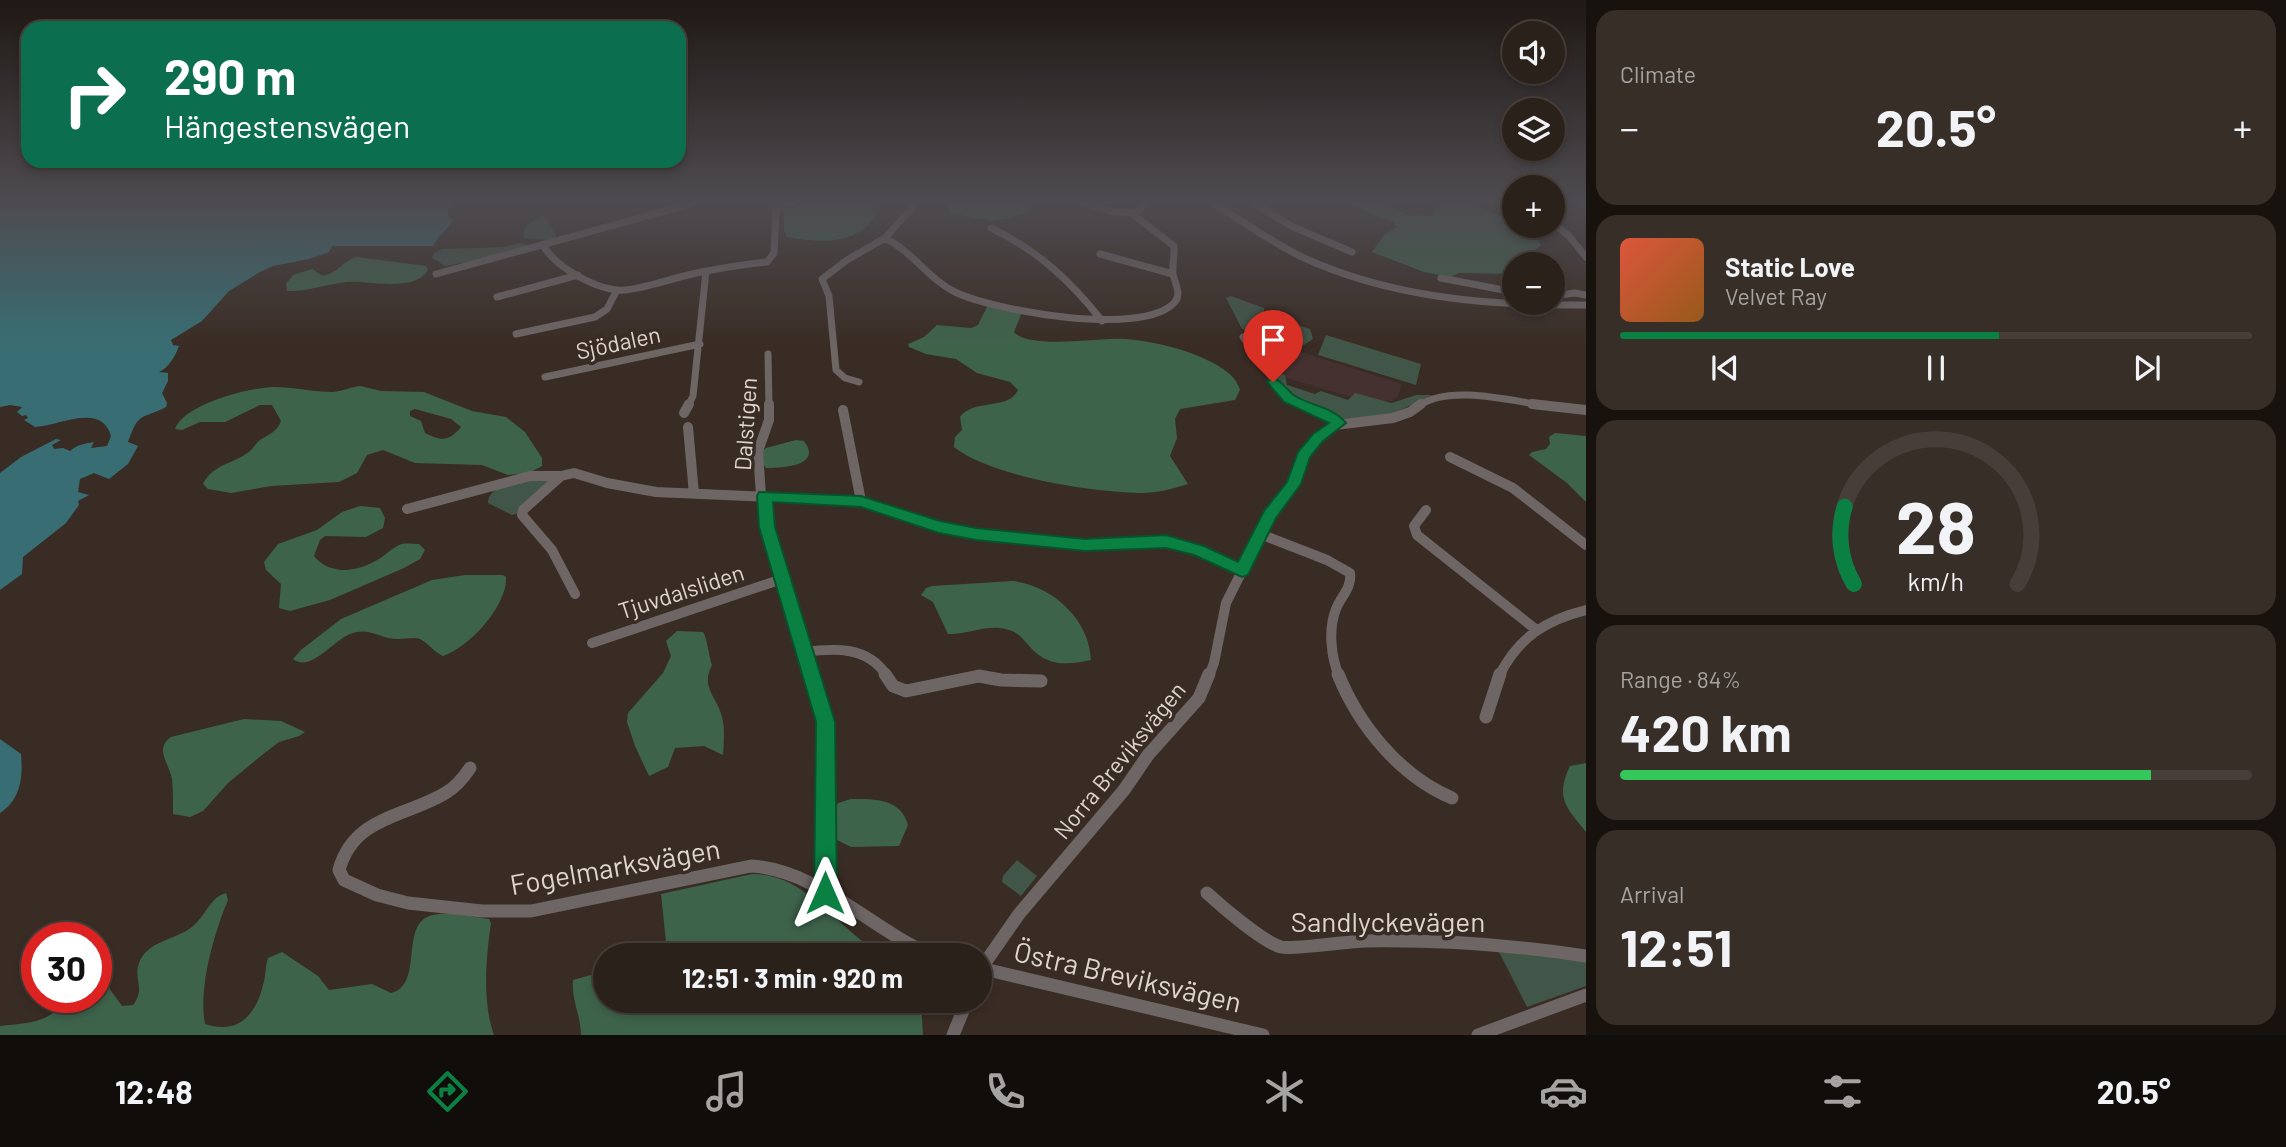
<!DOCTYPE html>
<html lang="en">
<head>
<meta charset="utf-8">
<style>
	:root { --surface:#2b211b; --page:#372e28; --text:#f1f3f6; --muted:#a6a3a3; --line:#473e3a; --accent:#0b8043 }
	body { margin:0; font-family:Barlow,sans-serif; background:var(--page); color:var(--text); height:100vh; display:flex; flex-direction:column; font-size:26px; white-space:nowrap }
	* { box-sizing:border-box; margin:0 }
	p { font-size:23px; color:var(--muted) }
	.icon { flex:none; width:38px; height:38px; fill:none; stroke:currentColor; stroke-width:2; stroke-linecap:round; stroke-linejoin:round }
	.map { position:relative; flex:1; overflow:hidden }
	.drawer { display:flex; flex-direction:column; gap:10px; padding:10px; background:#18120f; width:700px }
	.drawer>* { flex:none }
	.guide { position:absolute; left:21px; top:21px; width:665px; height:147px; border-radius:21px; box-shadow:0 4px 10px #0003,0 0 0 2px var(--line); background:#0b6e4f; color:#fff; overflow:hidden }
	.fabs { position:absolute; left:1502px; top:21px; display:grid; gap:14px }
	.fabs a { display:grid; place-items:center; width:63px; height:63px; border-radius:50%; background:var(--surface); box-shadow:0 4px 10px #0003,0 0 0 2px var(--line); font-size:35px }
	.speed { position:absolute; left:21px; top:922px; display:flex; gap:14px; font-size:35px; font-weight:700; text-align:center }
	.speed>* { display:grid; place-content:center; width:91px; height:91px; border-radius:50%; background:var(--surface); box-shadow:0 4px 10px #0003,0 0 0 2px var(--line); line-height:1 }
	.speed .limit { border:10px solid #d22; background:#fff; color:#111 }
	.pin { position:absolute; display:grid; place-items:center; width:60px; height:60px; color:#fff; margin:-72px -30px; border-radius:50% 50% 50% 0; rotate:-45deg; box-shadow:0 0 7px #0007 }
	.pin .icon { rotate:45deg }
	.me { position:absolute; width:77px; margin:-38px; rotate:0deg; stroke-linejoin:round; filter:drop-shadow(0 0 5px #0008) }
	.turn { display:flex; align-items:center; gap:24px; height:147px; padding:0 28px; font-size:32px }
	.turn .icon { width:91px; height:91px; stroke-width:2.5 }
	.turn b { display:block; font-size:49px; line-height:60px }
	.big { font-size:52px; font-weight:700; line-height:1.1 }
	.drawer .widget { flex:1; display:flex; flex-direction:column; justify-content:center; gap:10px; min-width:0; padding:0 24px; border-radius:21px; background:var(--page) }
	.drawer .dial { align-items:center; gap:0 }
	.dial svg { height:182px; overflow:visible; fill:none; stroke:var(--line); stroke-width:7; stroke-linecap:round; text-anchor:middle }
	.dial text { fill:var(--text); stroke:none }
	.song { display:flex; align-items:center; gap:21px }
	.cover { width:84px; height:84px; border-radius:10px; background:linear-gradient(135deg,hsl(10 70% 55%),hsl(30 70% 35%)) }
	.played { height:7px; border-radius:4px; background:linear-gradient(90deg,var(--accent) 60%,var(--line) 60%) }
	.keys { display:flex; justify-content:space-around; direction:ltr }
	.heat { display:flex; justify-content:space-between; align-items:center; font-size:38px; direction:ltr }
	.charge { height:10px; border-radius:5px; background:linear-gradient(90deg,#34c759 84%,var(--line) 0) }
	.trip { position:absolute; left:593px; top:943px; width:399px; height:70px; border-radius:35px; background:var(--surface); box-shadow:0 4px 10px #0003,0 0 0 2px var(--line); font-weight:700; line-height:70px; text-align:center }
	.dock { display:flex; height:112px; justify-content:space-around; align-items:center; background:#110d0b; color:var(--muted) }
	.dock .icon { width:49px; height:49px }
	.dock .selected { color:var(--accent) }
	.dock b { font-size:32px; color:var(--text) }
	main { display:flex; flex:1; min-height:0 }
	.map>svg:first-child { display:block }
</style>
</head>
<body>
<main>
<div class="map">
<svg width="1586" height="1035" viewBox="0 0 1586 1035">
	<rect width="100%" height="100%" fill="#392c24"/>
	<path fill="#45312f" d="M 1263,340 L 1402,384 L 1398,396 L 1392,401 L 1357,399 L 1273,374 L 1265,361 Z"/>
	<path fill="#415648" d="M 545,215 L 557,238 L 547,240 L 524,238 L 525,226 Z
		M 522,243 L 533,247 L 469,264 L 467,262 L 445,266 L 432,258 L 434,253 L 442,249 L 504,247 Z
		M 1231,296 L 1264,308 L 1264,319 L 1272,317 L 1310,329 L 1313,339 L 1304,345 L 1272,336 L 1270,340 L 1242,329 L 1226,298 Z
		M 1326,335 L 1421,364 L 1416,385 L 1318,355 Z
		M 1276,373 L 1285,375 L 1287,385 L 1315,394 L 1321,391 L 1348,400 L 1355,393 L 1392,403 L 1416,395 L 1432,395 L 1392,414 L 1344,419 L 1286,393 L 1276,379 Z
		M 555,479 L 517,514 L 512,515 L 488,503 C 487,481 538,480 555,479 Z
		M 1017,860 L 1037,876 L 1021,896 L 1002,882 L 1003,876 Z
		M 1498,950 L 1586,961 L 1586,986 L 1527,1007 Z"/>
	<path fill="#3e634b" fill-rule="evenodd" d="M 829,202 L 869,202 L 877,214 C 858,246 818,243 787,237 L 784,231 L 784,209 Z
		M 952,202 L 1017,202 L 1034,212 L 993,221 L 950,213 L 948,206 Z
		M 1346,202 L 1372,202 L 1409,215 L 1431,216 L 1434,208 C 1456,194 1491,213 1514,221 L 1514,226 L 1528,227 L 1541,245 L 1534,251 L 1536,255 L 1529,264 L 1514,264 L 1514,274 L 1459,273 L 1450,277 L 1424,272 L 1372,252 L 1385,234 L 1397,227 L 1394,223 Z
		M 356,257 L 426,266 L 428,270 C 414,293 368,280 346,282 C 327,284 305,292 287,291 L 286,284 L 293,275 L 312,269 C 315,270 317,273 321,275 C 330,279 345,260 356,257 Z
		M 988,305 L 1022,312 L 1014,332 C 1029,350 1101,337 1126,339 C 1156,342 1188,349 1215,364 C 1227,371 1236,377 1240,390 L 1235,400 L 1180,409 L 1175,419 L 1177,438 L 1170,456 L 1188,484 C 1172,489 1157,493 1141,493 C 1092,492 992,477 954,447 L 955,437 L 962,430 L 960,417 C 974,398 1008,411 1018,390 L 1010,382 L 977,373 L 956,359 L 926,354 L 909,347 L 908,344 L 924,337 L 937,325 L 971,328 L 978,325 Z
		M 360,386 L 381,391 L 424,392 L 472,411 L 506,417 L 525,432 L 542,458 L 542,466 L 529,473 L 508,475 L 482,465 L 415,463 L 383,450 L 367,455 L 357,473 L 339,482 L 271,486 L 231,493 L 208,489 L 203,484 C 213,464 233,464 249,452 C 253,449 255,444 260,440 C 269,434 277,432 281,421 L 272,405 L 260,405 L 225,422 L 200,422 L 182,430 L 175,429 C 184,404 248,388 273,387 C 293,387 313,392 333,392 C 343,391 351,387 360,386 ZM 415,409 L 451,419 L 461,427 C 449,442 441,441 425,433 L 421,421 L 410,416 L 410,411 Z
		M 1555,433 L 1586,436 L 1586,502 L 1567,483 L 1529,455 L 1532,452 L 1546,449 L 1550,444 L 1549,437 Z
		M 796,440 L 804,441 C 823,466 782,468 766,468 L 763,464 L 762,451 L 766,448 Z
		M 360,506 L 380,508 L 385,518 L 383,528 L 366,537 L 325,536 L 320,540 L 314,556 C 330,576 358,572 379,559 C 386,555 394,546 402,544 C 407,543 414,544 419,544 L 425,550 L 420,559 L 404,568 L 330,600 L 290,611 L 279,608 L 281,584 L 266,570 L 264,562 L 278,544 L 317,530 L 342,512 Z
		M 465,575 L 503,575 L 506,577 C 508,605 469,648 443,656 C 434,652 428,643 420,639 C 414,637 405,639 398,639 C 380,639 369,626 350,634 C 334,640 310,673 293,659 L 301,650 L 341,619 L 432,580 Z
		M 1013,581 C 1053,586 1089,619 1091,660 C 1067,665 1048,667 1030,647 C 1024,640 1018,632 1009,630 C 988,623 968,635 948,634 L 933,602 L 921,595 L 926,588 L 932,586 Z
		M 677,631 L 703,632 C 707,637 709,657 712,665 C 700,688 717,696 722,717 C 725,729 724,742 723,755 L 704,746 L 675,748 L 668,767 L 649,776 L 635,746 L 627,722 L 628,713 L 663,673 L 671,656 L 666,641 Z
		M 244,719 L 281,721 L 305,732 L 299,736 L 279,742 L 262,755 L 228,783 L 203,811 L 190,817 L 173,814 C 173,802 173,790 172,779 C 169,763 154,749 171,737 Z
		M 1586,763 L 1586,832 C 1566,807 1555,798 1570,766 Z
		M 851,799 C 873,799 901,798 908,825 L 899,846 L 851,847 L 837,840 L 834,814 L 838,803 Z
		M 752,874 C 799,874 827,913 862,941 C 871,948 881,950 891,955 L 654,956 L 667,951 L 661,894 Z
		M 226,893 L 228,900 C 214,933 198,989 205,1024 C 238,1035 256,1015 263,985 C 266,976 265,967 268,958 L 282,952 L 318,976 L 329,990 L 372,984 L 391,993 C 425,985 398,922 433,915 C 450,911 472,917 489,919 L 491,923 C 486,957 482,1002 494,1035 L 0,1035 L 0,1026 C 17,1024 35,1024 50,1015 C 74,1000 65,998 96,998 L 96,986 L 109,988 L 122,1006 L 133,1005 C 146,988 133,980 139,963 C 147,941 175,940 192,927 C 205,917 210,897 226,893 Z
		M 605,971 L 606,1001 L 921,1001 L 923,1035 L 581,1035 C 581,1016 571,999 573,980 Z"/>
	<path fill="#386e73" d="M 30,202 L 453,202 L 448,209 L 448,217 L 453,220 C 447,230 439,235 433,246 L 332,246 L 329,252 L 309,259 L 273,266 L 260,272 L 229,291 L 202,321 L 171,340 L 173,345 L 179,346 C 175,357 169,367 159,372 L 168,373 L 168,381 L 162,393 L 167,403 L 166,407 C 141,420 139,411 128,442 L 138,446 L 128,464 L 109,479 L 94,473 L 80,479 L 78,492 L 89,495 L 78,501 L 79,505 L 66,523 L 23,557 L 22,574 L 0,590 L 0,473 L 21,457 L 56,439 L 61,440 L 52,445 L 54,449 L 63,448 L 70,451 C 78,444 84,444 94,442 L 91,448 L 107,446 L 111,436 C 101,402 60,426 35,427 L 24,420 L 28,418 L 26,415 L 22,416 L 17,412 L 22,407 L 10,405 L 0,407 L 0,204 Z
		M 0,739 L 21,754 C 23,777 21,799 0,813 Z"/>
	<g fill="none" stroke-linecap="round" stroke-linejoin="round">
		<path stroke="#6e6565" stroke-width="7" d="M 1080,202 L 1114,212 L 1136,213
			M 1210,202 C 1241,219 1270,242 1302,257 C 1391,298 1490,306 1586,305
			M 1253,202 L 1291,226 L 1352,252
			M 1581,202 L 1586,205
			M 1552,222 L 1569,236 L 1586,257
			M 991,228 C 1037,250 1071,281 1102,321
			M 885,238 C 913,252 929,280 957,293 C 997,311 1141,337 1174,303 C 1183,294 1174,283 1173,273 C 1172,264 1175,255 1174,246 L 1135,216 L 1145,202
			M 543,245 C 555,267 599,292 625,290 C 646,288 667,280 688,275 C 714,269 740,265 767,262 L 774,253 L 776,210 L 780,205 L 794,202
			M 1100,254 L 1173,274
			M 436,274 L 698,202
			M 1441,278 L 1514,292
			M 1552,296 L 1575,293 L 1586,295
			M 497,297 L 578,275
			M 516,334 L 595,317 L 607,309 L 617,290
			M 1243,337 L 1284,394 L 1306,406
			M 768,354 L 769,406
			M 545,377 L 700,344
			M 859,382 L 845,378 L 836,370 L 829,296 L 822,279 L 847,260 L 885,238 L 917,202
			M 688,406 L 693,396 L 706,271
			M 1419,406 C 1448,384 1512,401 1547,406"/>
		<path stroke="#6e6565" stroke-width="10" d="M 1303,404 L 1339,423
			M 1532,404 L 1586,410
			M 843,410 L 861,501
			M 684,413 L 689,404
			M 688,427 L 694,494
			M 1450,457 L 1513,488 L 1586,545
			M 761,496 L 758,451 L 769,420 L 769,404
			M 765,496 L 767,527 L 812,676
			M 407,509 L 530,476 L 561,476
			M 1426,510 L 1414,526 L 1417,535 L 1534,628
			M 1260,534 L 1327,560 L 1350,573 C 1352,588 1341,596 1336,609 C 1328,629 1331,657 1339,676
			M 575,594 L 552,550 L 522,515 L 523,510 L 561,476 L 574,473 L 607,483 L 656,492 L 861,501 L 939,527 L 976,534 L 1085,545 L 1166,542 L 1198,550 L 1242,571
			M 592,643 L 782,579
			M 804,652 C 835,648 868,646 887,676
			M 1209,676 L 1214,663 L 1226,603 L 1270,515 L 1294,484 L 1301,461 L 1310,447 L 1335,425 L 1393,418 L 1410,412 L 1421,404
			M 1499,676 C 1518,638 1545,620 1586,610"/>
		<path stroke="#6e6565" stroke-width="13" d="M 812,674 L 826,722 L 826,893
			M 885,674 L 893,686 L 906,691 L 979,676 L 1001,680 L 1041,681
			M 1338,674 C 1359,726 1400,776 1452,798
			M 1486,717 L 1500,674
			M 470,768 C 464,777 457,786 447,792 C 408,817 354,815 339,870 L 344,880 L 377,895 L 408,903 L 482,911 L 531,911 L 751,866 C 819,870 871,930 934,956
			M 1207,893 C 1221,906 1263,942 1281,947 C 1294,950 1348,941 1366,941 C 1439,940 1514,945 1586,956
			M 980,968 L 1263,1035
			M 980,970 L 1019,914 L 1124,790 L 1148,755 L 1199,698 L 1209,674
			M 953,1035 L 967,1001
			M 1478,1035 L 1586,995"/>
	</g>
	<linearGradient id="sky" x2="0" y2="1"><stop stop-color="#1f1814"/><stop offset="0.58" stop-color="#4e4b50"/><stop offset="1" stop-color="#4e4b50" stop-opacity="0"/></linearGradient>
	<rect width="1586" height="347" fill="url(#sky)"/>
	<path fill="#0b8043" stroke="#07532c" stroke-width="2" d="M 1273,378 C 1283,381 1287,391 1295,396 C 1312,406 1333,407 1346,423 L 1323,441 L 1310,457 L 1301,484 L 1276,518 L 1248,575 L 1242,577 L 1194,555 L 1166,548 L 1085,551 L 976,540 L 939,533 L 861,507 L 773,502 L 775,527 L 835,722 L 837,893 L 833,901 L 825,904 L 818,901 L 814,893 L 816,722 L 759,527 L 757,496 L 759,492 L 861,496 L 940,521 L 976,528 L 1085,539 L 1166,535 L 1204,546 L 1238,562 L 1264,511 L 1287,482 L 1298,452 L 1313,434 L 1329,423 L 1284,402 L 1267,382 Z"/>
	<g text-anchor="middle" dominant-baseline="central" stroke-width="7" stroke-linejoin="round" paint-order="stroke">
		<g font-size="23" fill="#ded5d0" stroke="#392c24">
			<text transform="translate(618 342) rotate(-12)">Sjödalen</text>
			<text transform="translate(745 424) rotate(-86)">Dalstigen</text>
			<text transform="translate(681 591) rotate(-18)">Tjuvdalsliden</text>
			<text transform="translate(1119 760) rotate(-51)">Norra Breviksvägen</text>
		</g>
		<g font-size="28" fill="#ded5d0" stroke="#392c24">
			<text transform="translate(615 866) rotate(-10)">Fogelmarksvägen</text>
			<text x="1388" y="921">Sandlyckevägen</text>
			<text transform="translate(1128 976) rotate(13)">Östra Breviksvägen</text>
		</g>
	</g>
</svg>
<div class="fabs">
<a><svg class="icon" aria-label="sound" viewBox="0 0 24 24"><path d="M4 9h4l5-4v14l-5-4H4zM17 9q2 3 0 6"/></svg></a>
<a><svg class="icon" aria-label="layers" viewBox="0 0 24 24"><path d="M12 4l9 5-9 5-9-5zM3 14l9 5 9-5"/></svg></a>
<a>+</a>
<a>−</a>
</div>
<div class="speed"><div class="limit">30</div></div>
<div class="pin" style="left:1273px;top:382px;background:#d93025"><svg class="icon" aria-label="arrive" viewBox="0 0 24 24"><path d="M6 21V4h12l-3 4 3 4H6"/></svg></div>
<svg class="me" style="left:825px;top:893px" viewBox="-20 -20 40 40"><path d="M0-17L14 15 0 8-14 15z" fill="#0b8043" stroke="#fff" stroke-width="4"/></svg>
<div class="trip">12:51 · 3 min · 920 m</div>
<div class="guide">
<div class="turn"><svg class="icon" aria-label="right" viewBox="0 0 24 24"><path d="M7 20v-9h11M14 6l5 5-5 5"/></svg><div><b>290 m</b>Hängestensvägen</div></div>
</div>
</div>
<section class="drawer">
<div class="widget"><p>Climate</p>
<div class="heat"><a>−</a><b class="big">20.5°</b><a>+</a></div>
</div>
<div class="widget">
<div class="song"><i class="cover"></i><div><b>Static Love</b><p>Velvet Ray</p></div></div>
<div class="played"></div>
<div class="keys"><svg class="icon" aria-label="previous" viewBox="0 0 24 24"><path d="M18 5L8 12l10 7zM5 5v14"/></svg><svg class="icon" aria-label="pause" viewBox="0 0 24 24"><path d="M8 5v14M16 5v14"/></svg><svg class="icon" aria-label="next" viewBox="0 0 24 24"><path d="M6 5l10 7-10 7zM19 5v14"/></svg></div>
</div>
<div class="widget dial"><svg viewBox="0 0 100 80">
<path d="M14 69A42 42 0 1 1 86 69"/>
<path d="M14 69A42 42 0 0 1 10 35" stroke="#0b8043"/>
<text x="50" y="56" font-size="32" font-weight="700">28</text>
<text x="50" y="72" font-size="11">km/h</text>
</svg></div>
<div class="widget"><p>Range · 84%</p><b class="big">420 km</b><div class="charge"></div></div>
<div class="widget"><p>Arrival</p><b class="big">12:51</b></div>
</section>
</main>
<nav class="dock">
<b>12:48</b>
<svg class="icon selected" aria-label="directions" viewBox="0 0 24 24"><path d="M12 3l9 9-9 9-9-9zM9 14v-3h6M13 9l2 2-2 2"/></svg>
<svg class="icon" aria-label="music" viewBox="0 0 24 24"><path d="M9 18V5l10-2v13"/><circle cx="6" cy="18" r="3"/><circle cx="16" cy="16" r="3"/></svg>
<svg class="icon" aria-label="phone" viewBox="0 0 24 24"><path d="M5 4h4l2 5-3 2q2 4 5 5l2-3 5 2v4C11 20 4 13 5 4z"/></svg>
<svg class="icon" aria-label="climate" viewBox="0 0 24 24"><path d="M12 3v18M4 7l16 10M4 17L20 7"/></svg>
<svg class="icon" aria-label="car" viewBox="0 0 24 24"><path d="M5 17H2v-5l4-1 3-4h7l3 4 3 1v5h-3M9 17h6M6 11h13"/><circle cx="7" cy="17" r="2"/><circle cx="17" cy="17" r="2"/></svg>
<svg class="icon" aria-label="filters" viewBox="0 0 24 24"><path d="M4 7h16M4 17h16"/><circle cx="9" cy="7" r="2"/><circle cx="15" cy="17" r="2"/></svg>
<b>20.5°</b>
</nav>
</body>
</html>
